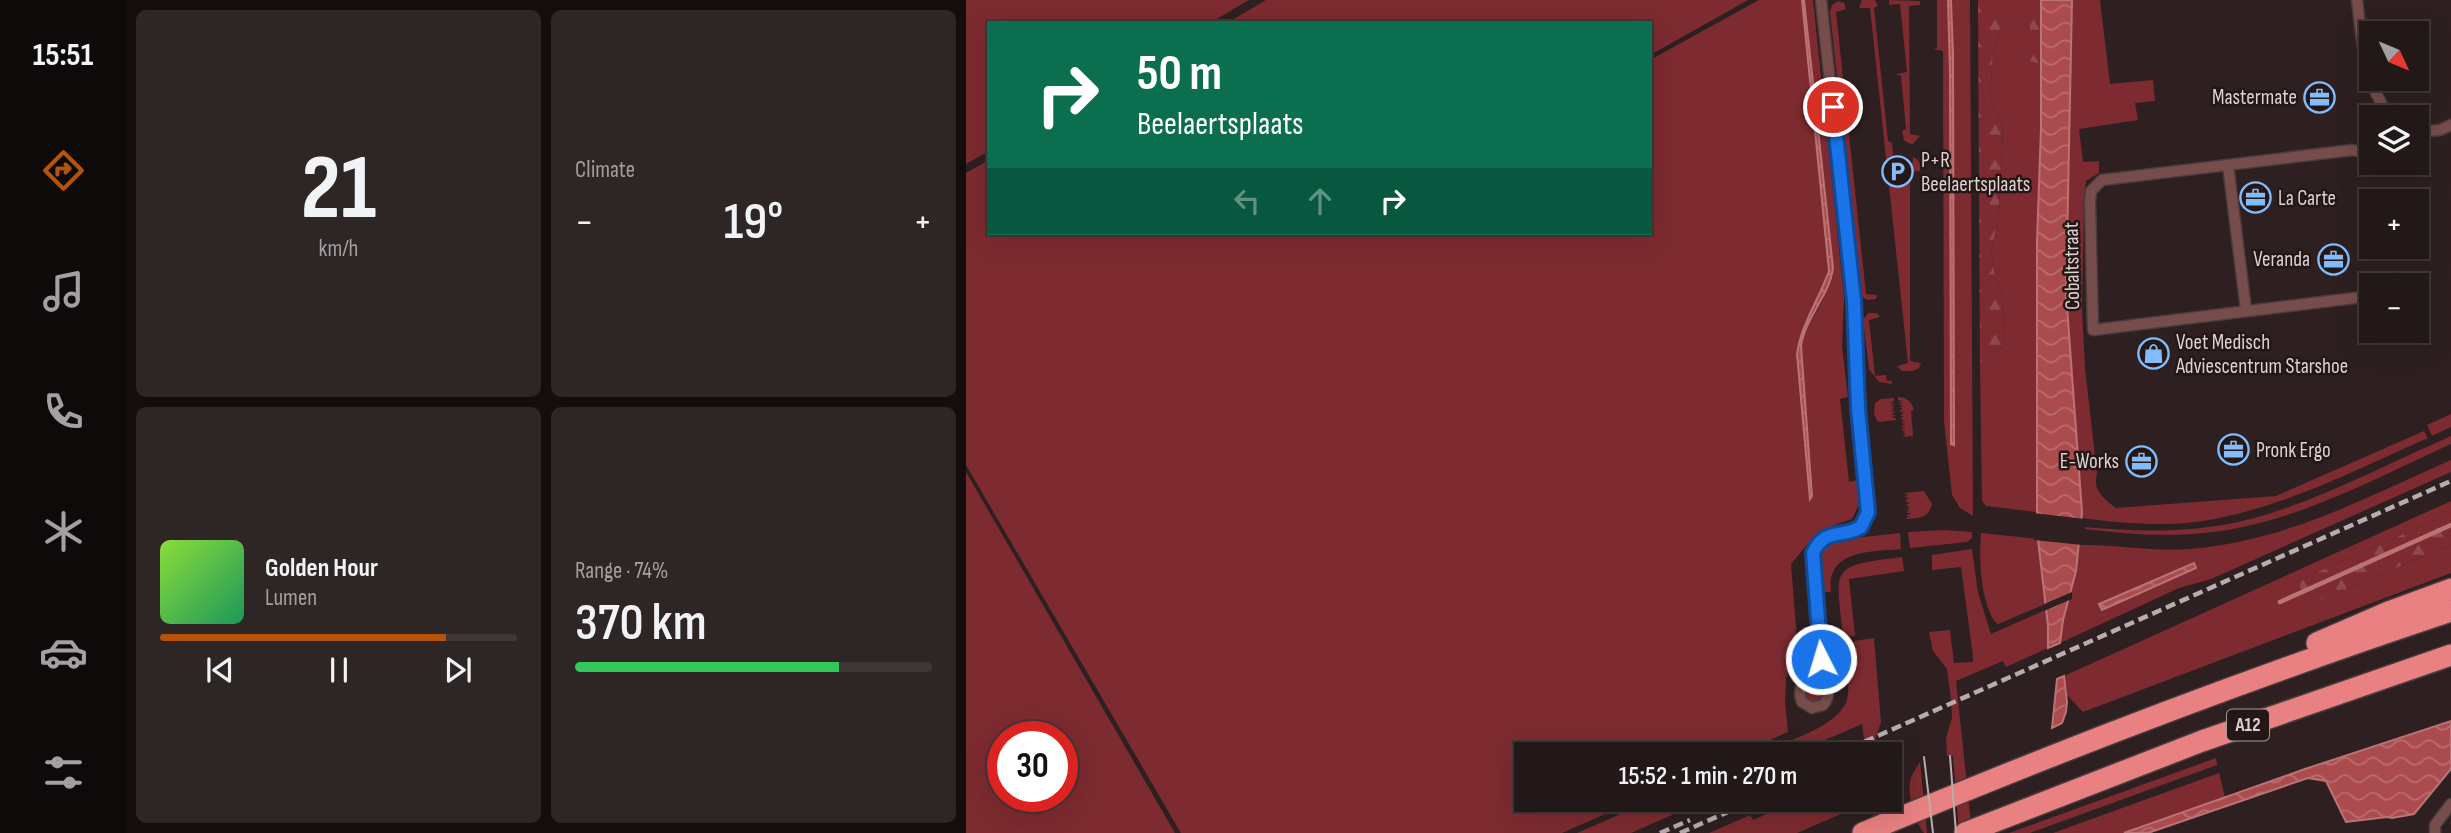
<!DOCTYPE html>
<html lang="en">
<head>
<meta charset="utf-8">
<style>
	:root { --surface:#221818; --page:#2e2525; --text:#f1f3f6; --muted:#a2a0a2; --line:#3f3737; --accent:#b45309 }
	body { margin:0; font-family:"Sofia Sans Condensed",sans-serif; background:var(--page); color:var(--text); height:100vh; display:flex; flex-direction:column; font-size:26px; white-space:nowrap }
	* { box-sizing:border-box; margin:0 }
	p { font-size:23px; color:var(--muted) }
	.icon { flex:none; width:38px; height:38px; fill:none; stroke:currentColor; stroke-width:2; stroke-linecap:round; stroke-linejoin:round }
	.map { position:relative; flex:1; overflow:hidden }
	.side { display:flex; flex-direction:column; gap:10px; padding:10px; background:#130d0d; width:840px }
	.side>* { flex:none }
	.banner { position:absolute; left:21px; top:21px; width:665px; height:214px; border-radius:0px; box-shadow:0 7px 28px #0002,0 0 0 2px var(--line); background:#0b6e4f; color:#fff; overflow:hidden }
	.needle { width:46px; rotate:134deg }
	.fabs { position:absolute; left:1393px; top:21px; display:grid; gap:14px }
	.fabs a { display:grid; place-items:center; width:70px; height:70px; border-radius:0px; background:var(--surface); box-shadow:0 7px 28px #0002,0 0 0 2px var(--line); font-size:35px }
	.speed { position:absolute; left:21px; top:721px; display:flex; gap:14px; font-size:35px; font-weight:700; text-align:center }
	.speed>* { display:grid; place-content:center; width:91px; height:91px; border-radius:50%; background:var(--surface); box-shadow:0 7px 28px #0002,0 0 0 2px var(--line); line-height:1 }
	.speed .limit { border:10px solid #d22; background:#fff; color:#111 }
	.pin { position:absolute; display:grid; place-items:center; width:60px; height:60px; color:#fff; margin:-30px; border:4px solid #fff; border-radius:50%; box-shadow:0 2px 7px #0007 }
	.me { position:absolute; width:77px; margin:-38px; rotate:355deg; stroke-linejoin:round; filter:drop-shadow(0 0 5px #0008) }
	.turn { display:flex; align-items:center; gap:24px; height:147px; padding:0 35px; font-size:32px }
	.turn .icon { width:91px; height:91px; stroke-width:2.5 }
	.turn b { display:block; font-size:49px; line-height:60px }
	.lanes { display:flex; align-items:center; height:66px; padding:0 35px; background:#0003; justify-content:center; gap:35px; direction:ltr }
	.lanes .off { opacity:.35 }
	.big { font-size:52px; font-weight:600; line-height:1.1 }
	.side .widget { flex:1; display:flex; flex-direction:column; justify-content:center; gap:10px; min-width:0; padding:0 24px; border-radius:10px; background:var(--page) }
	.side .dial { align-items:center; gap:0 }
	.dial b { font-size:91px; line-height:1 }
	.song { display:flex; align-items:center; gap:21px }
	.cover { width:84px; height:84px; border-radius:10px; background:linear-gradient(135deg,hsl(90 70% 55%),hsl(150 70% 35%)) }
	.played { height:7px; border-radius:4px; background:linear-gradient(90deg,var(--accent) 80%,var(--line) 80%) }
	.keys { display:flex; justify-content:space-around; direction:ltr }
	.heat { display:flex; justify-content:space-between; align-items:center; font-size:38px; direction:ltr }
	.charge { height:10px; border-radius:5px; background:linear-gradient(90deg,#34c759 74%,var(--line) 0) }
	.side .tiles { flex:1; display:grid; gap:10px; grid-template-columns:repeat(2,1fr) }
	.trip { position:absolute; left:548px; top:742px; width:388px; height:70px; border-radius:0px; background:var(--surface); box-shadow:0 7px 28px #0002,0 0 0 2px var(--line); font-weight:600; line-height:70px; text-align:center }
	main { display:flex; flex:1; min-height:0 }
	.tabs { display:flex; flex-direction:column; width:126px; justify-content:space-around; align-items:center; background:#0e0a0a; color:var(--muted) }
	.tabs .icon { width:49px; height:49px }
	.tabs .active { color:var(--accent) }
	.tabs b { font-size:32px; color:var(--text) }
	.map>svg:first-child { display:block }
</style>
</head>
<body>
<main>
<nav class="tabs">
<b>15:51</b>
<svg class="icon active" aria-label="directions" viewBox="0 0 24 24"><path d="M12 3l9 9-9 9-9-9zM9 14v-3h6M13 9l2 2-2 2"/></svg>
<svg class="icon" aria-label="music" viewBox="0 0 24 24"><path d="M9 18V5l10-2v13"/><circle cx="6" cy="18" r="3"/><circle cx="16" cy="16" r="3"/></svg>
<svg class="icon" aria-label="phone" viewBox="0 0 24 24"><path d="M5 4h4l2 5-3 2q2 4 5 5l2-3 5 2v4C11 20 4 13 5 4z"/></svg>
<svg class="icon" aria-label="climate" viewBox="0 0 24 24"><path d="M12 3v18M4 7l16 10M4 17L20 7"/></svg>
<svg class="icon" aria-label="car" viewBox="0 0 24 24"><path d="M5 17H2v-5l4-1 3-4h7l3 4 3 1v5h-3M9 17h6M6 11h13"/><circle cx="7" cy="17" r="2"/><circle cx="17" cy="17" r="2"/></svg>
<svg class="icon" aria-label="filters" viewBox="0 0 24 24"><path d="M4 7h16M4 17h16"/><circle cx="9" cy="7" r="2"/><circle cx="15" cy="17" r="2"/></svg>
</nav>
<section class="side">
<div class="tiles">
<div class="widget dial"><b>21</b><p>km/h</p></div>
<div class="widget"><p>Climate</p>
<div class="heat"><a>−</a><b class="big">19°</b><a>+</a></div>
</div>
<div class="widget">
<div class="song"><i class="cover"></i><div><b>Golden Hour</b><p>Lumen</p></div></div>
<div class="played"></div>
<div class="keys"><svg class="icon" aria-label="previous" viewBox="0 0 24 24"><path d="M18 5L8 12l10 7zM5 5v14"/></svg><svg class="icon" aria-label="pause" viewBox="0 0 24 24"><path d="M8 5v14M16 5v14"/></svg><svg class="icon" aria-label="next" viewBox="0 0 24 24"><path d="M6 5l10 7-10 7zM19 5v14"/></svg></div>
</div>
<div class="widget"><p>Range · 74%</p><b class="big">370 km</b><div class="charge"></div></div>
</div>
</section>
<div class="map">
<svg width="1485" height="833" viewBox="0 0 1485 833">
	<defs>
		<pattern id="forest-firs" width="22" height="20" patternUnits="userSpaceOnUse" patternTransform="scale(1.75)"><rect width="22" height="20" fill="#7d2b30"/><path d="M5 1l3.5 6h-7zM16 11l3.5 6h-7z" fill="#8f494d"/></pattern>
		<pattern id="water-waves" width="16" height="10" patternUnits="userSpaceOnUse" patternTransform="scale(1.75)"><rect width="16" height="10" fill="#ac4b4e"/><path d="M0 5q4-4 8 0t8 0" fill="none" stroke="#ba6c6f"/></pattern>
	</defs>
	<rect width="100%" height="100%" fill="#2e2020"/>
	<path fill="#7d2b30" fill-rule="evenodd" d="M 0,0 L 283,0 L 244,23 L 23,23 L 23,151 L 0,164 Z
		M 300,0 L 782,0 L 684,55 L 684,23 L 261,23 Z
		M 793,0 L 836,0 L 863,271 C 853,300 835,325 831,354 L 844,498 L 846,496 L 835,346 L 838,333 L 857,300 L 867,268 L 838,0 L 847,0 L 878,297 L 876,346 L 882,397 L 874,399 L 883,482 L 892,480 L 894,502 L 886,519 L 860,528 L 850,534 L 825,564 L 832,653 L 820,678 L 819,701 L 822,732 L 773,754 L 560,754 L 560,800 L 671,800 L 596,833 L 215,833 L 0,465 L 0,173 L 23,160 L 23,233 L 684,233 L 684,60 Z
		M 896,0 L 909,0 L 912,6 L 908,8 L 922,141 L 926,143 L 928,168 L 946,168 L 947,157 C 954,160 955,165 954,171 L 944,172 L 944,361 L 955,363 L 953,368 L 947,371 L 936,371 L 931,366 L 942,363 L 904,8 L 893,8 Z
		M 923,0 L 954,1 L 954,5 L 943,6 L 944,134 L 954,136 L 947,144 L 942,143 L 938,140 L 936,131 L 940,129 L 935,76 L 930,74 L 941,72 L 934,4 L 923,5 Z
		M 971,0 L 982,0 L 984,72 L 985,444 L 988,444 L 987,54 L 985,0 L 1004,0 L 1007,516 L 994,508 L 986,495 L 978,421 L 977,51 L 967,49 L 971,48 Z
		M 1036,0 L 1075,0 L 1075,128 L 1071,241 L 1071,512 L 1020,506 L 1016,501 L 1014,367 L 1037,347 L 1038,295 L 1030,281 L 1025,254 L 1033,213 L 1037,127 L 1024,99 L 1027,55 L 1036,25 Z
		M 1106,0 L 1134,0 L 1144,84 L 1187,80 L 1189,101 L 1169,103 L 1172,120 L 1113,129 L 1117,162 L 1133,161 L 1133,173 L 1120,181 L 1118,198 L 1116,309 L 1119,368 L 1131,474 C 1126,490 1138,499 1150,508 L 1310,496 L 1458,431 L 1462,438 C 1394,468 1327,503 1253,518 C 1209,528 1160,524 1115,518 L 1100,293 Z
		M 872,1 L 878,3 L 880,9 L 870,12 L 900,294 L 911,295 L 910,299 L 901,300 L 895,296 L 864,12 L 866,5 Z
		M 902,313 L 911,313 L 914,317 L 903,320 L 909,376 L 920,375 L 921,381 L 926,381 L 926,384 L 913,382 L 903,369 L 897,320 Z
		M 932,397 C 941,397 946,402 948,410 L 945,411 L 947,436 L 936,437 L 940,434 L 936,433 L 940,432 L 935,430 L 940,429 L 935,429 L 940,427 L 935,427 L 939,424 L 935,423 L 939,421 L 934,420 L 939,419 L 934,419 L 938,416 L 934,416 L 938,413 L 934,412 L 938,411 L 933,411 L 937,408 L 933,408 L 937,406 L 933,404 L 937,403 L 932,402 L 937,401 L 932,400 Z
		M 928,398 L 928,401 L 924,402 L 928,403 L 924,404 L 929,405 L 924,407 L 929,407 L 925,410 L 929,411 L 925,412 L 929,412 L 925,415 L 930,415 L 925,418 L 930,418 L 930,420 L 912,422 L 908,414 L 909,403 L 915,399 Z
		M 1485,414 L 1485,427 L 1466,436 L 1461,425 Z
		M 1485,436 L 1485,444 C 1406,480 1325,525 1237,533 C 1198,537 1159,534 1119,529 L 1119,527 C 1180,533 1240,533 1299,515 C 1363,495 1424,463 1485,436 Z
		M 1485,460 L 1485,472 L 1245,579 L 1213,588 L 1094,643 L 1097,620 L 1110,571 L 1113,545 C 1150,544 1187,552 1224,549 C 1320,541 1399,498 1485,460 ZM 1228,563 L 1136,609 L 1134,605 L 1134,604 Z
		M 0,472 L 209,833 L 0,833 ZM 37,737 L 96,737 L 96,796 L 37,796 Z
		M 958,491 L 966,504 C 963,518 953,518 941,519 L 941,517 L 945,516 L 940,516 L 945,513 L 940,513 L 944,510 L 940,510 L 944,508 L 940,507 L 944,506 L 939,505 L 944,503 L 939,501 L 943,500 L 939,500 L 943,498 L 938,496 L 943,495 L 938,493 Z
		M 1485,501 L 1485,513 L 1331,581 L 1343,605 L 1485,545 L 1485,573 L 1117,712 L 1101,695 L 1098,676 Z
		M 978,530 L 1006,532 L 1006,538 L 1001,542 L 944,548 L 942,532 Z
		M 934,533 L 935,549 C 906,552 860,549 865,592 L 857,592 C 854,572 847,548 871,540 Z
		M 1015,533 L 1072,539 L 1082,626 L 1082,648 L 1040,667 L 1037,661 L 990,681 L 1006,833 L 993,833 L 987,756 L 981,756 L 980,738 L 986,718 L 985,699 L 981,669 L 967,651 L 963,632 L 984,630 L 988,663 L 1007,662 L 1007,656 L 995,567 L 966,570 L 966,555 L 1006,549 L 1012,593 L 1025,634 L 1079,610 L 1077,605 L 1032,624 L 1028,621 C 1014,596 1013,560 1015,533 Z
		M 936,557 L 938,571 L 883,579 L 889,636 L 877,637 C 870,567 862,566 936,557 Z
		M 908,638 L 915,722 L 909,740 L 909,754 L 900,754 L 896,724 L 827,754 L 790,754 C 815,743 872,728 881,700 C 885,684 879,662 878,646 L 888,645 L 888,641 Z
		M 854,673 L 856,697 L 853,700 L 846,702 L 840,697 L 839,693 L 849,674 Z
		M 1250,758 L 1251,765 L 1064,833 L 1043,833 Z
		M 954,762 L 961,833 L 958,833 C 949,821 940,793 945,778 C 947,772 951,767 954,762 Z
		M 1253,773 L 1259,797 L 1158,833 L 1087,833 Z
		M 687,800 L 740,800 L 665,833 L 611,833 Z
		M 834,800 L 914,800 L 915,805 L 907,807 L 910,833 L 905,801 L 831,833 L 743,833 L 784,815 L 787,820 Z"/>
	<path fill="url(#forest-firs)" d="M 1012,0 L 1036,0 L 1036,25 L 1027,55 L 1024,99 L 1037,127 L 1033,213 L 1025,254 L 1030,281 L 1038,295 L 1037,347 L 1014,367 Z
		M 1064,0 L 1075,0 L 1075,64 L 1064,61 Z
		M 1485,513 L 1485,545 L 1343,605 L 1331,581 Z"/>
	<path fill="url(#water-waves)" stroke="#ba7476" stroke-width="2" d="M 836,0 L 838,0 L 867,268 C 863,297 839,318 835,346 L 846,496 L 844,499 L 831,354 C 835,325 853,299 863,271 Z
		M 982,0 L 985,0 L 987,54 L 988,445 L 985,444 L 984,72 Z
		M 1075,0 L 1106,0 L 1100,293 L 1116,512 L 1110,571 L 1097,620 L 1094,643 L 1082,648 L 1082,626 L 1071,531 L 1071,241 L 1075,128 Z
		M 1228,563 L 1230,568 L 1136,610 L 1133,604 Z
		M 1098,676 L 1101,702 L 1100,712 L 1096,723 L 1086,728 L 1091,679 Z
		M 1485,721 L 1485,769 L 1448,814 L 1426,818 L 1421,817 L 1380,822 L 1360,781 L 1342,778 L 1182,833 L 1158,833 L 1339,769 Z"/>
	<path fill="#2e2020" d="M 1067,513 L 1119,519 L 1116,545 L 1068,540 Z
		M 1106,592 L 1106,599 L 1078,611 L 1076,605 Z"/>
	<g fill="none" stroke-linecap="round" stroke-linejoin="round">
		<path stroke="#ba7476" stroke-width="4.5" d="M 1314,602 L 1485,525"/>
		<defs>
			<path id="minor" d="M 1391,0 C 1396,40 1398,85 1425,117
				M 1451,132 L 1474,130 L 1485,125
				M 1405,154 L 1386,150 L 1136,180 L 1125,191 L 1124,202 L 1127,330 L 1405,296
				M 1262,165 L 1280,310
				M 1451,290 L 1452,290
				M 855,659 C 844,670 829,686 836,702 L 846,708 L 857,705 C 868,692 861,672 855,659 L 847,553 C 860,527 875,539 895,527 L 901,519 L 902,509 L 892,413 L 888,301 L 855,0
				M 1469,833 L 1469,825 L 1485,804"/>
			<path id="motorway" d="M 1351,643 L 1425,611 L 1485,589
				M 897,833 C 1090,752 1286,677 1485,611
				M 999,833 L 1236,741 L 1485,655"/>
		</defs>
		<use href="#minor" stroke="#4a3c3c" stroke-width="13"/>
		<use href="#motorway" stroke="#4a3c3c" stroke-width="24"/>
		<use href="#minor" stroke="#774d4c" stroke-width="10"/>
		<use href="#motorway" stroke="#e98182" stroke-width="21"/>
		<path stroke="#b8adad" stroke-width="2" d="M 984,756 L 990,833
			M 958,757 L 967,833"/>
		<path stroke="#b8adad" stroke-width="4.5" stroke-dasharray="10 5" stroke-linecap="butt" d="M 871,754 L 1485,481
			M 694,833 L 724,820
			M 714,833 L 789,800"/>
	</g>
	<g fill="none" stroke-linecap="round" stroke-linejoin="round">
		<defs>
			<path id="route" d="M 855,659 L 847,553 C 859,527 875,539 895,527 L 902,512 L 892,408 L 888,301 L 867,107"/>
		</defs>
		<use href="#route" stroke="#114b97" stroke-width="18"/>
		<use href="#route" stroke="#1a73e8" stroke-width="12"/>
	</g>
	<defs>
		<symbol id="office-ring" viewBox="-11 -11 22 22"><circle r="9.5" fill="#241716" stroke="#82bcfa" stroke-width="1.5"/><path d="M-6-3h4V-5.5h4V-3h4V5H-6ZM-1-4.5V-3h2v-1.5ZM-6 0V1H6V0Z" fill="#82bcfa"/></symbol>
		<symbol id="parking-ring" viewBox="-11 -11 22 22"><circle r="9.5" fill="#241716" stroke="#82bcfa" stroke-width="1.5"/><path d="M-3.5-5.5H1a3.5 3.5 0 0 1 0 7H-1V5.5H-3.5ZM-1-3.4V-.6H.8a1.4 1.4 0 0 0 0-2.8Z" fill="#82bcfa"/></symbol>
		<symbol id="shop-ring" viewBox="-11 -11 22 22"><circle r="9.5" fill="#241716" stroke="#82bcfa" stroke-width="1.5"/><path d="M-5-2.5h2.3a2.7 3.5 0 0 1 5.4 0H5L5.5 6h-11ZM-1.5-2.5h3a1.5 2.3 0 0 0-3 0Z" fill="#82bcfa"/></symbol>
	</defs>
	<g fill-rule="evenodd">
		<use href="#office-ring" x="1336" y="80" width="35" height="35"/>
		<use href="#parking-ring" x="914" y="154" width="35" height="35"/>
		<use href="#office-ring" x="1272" y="180" width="35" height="35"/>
		<use href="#office-ring" x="1350" y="242" width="35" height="35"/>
		<use href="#shop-ring" x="1170" y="336" width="35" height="35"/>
		<use href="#office-ring" x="1250" y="432" width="35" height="35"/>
		<use href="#office-ring" x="1158" y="444" width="35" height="35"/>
	</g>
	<g text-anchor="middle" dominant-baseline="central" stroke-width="5" stroke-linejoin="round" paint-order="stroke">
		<rect fill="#241716" stroke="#a59a9a" stroke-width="2" x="1261" y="709.5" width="42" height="31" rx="5"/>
		<g font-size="19" font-weight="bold" fill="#dcd2d2">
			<text x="1282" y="725">A12</text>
		</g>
		<g font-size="21" fill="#dcd2d2" stroke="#241716" text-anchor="start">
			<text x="1331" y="97" text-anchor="end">Mastermate</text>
			<text x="955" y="160">P+R<tspan x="955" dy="24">Beelaertsplaats</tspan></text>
			<text x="1312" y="198">La Carte</text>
			<text x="1344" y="259" text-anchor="end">Veranda</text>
			<text x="1210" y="342">Voet Medisch<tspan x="1210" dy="24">Adviescentrum Starshoe</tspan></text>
			<text x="1290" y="450">Pronk Ergo</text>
			<text x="1153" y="461" text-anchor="end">E-Works</text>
		</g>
		<g font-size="21" fill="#dcd2d2" stroke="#241716">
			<text transform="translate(1106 266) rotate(-91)">Cobaltstraat</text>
		</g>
	</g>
</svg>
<div class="fabs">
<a><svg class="needle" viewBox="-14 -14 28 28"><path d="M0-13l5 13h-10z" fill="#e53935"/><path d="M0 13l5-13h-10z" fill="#a2a0a2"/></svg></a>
<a><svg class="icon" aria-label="layers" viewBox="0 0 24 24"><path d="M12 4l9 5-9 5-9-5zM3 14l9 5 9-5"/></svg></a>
<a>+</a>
<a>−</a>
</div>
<div class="speed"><div class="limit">30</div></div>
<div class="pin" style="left:867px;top:107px;background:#d93025"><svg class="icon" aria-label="arrive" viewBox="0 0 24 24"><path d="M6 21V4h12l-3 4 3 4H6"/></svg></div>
<svg class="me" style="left:855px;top:659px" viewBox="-20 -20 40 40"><circle r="17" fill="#1a73e8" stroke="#fff" stroke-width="3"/><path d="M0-11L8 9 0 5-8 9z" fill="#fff"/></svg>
<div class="trip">15:52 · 1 min · 270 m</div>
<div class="banner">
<div class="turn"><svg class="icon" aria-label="right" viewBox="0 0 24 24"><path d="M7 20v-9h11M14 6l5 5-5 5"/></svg><div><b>50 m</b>Beelaertsplaats</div></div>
<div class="lanes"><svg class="icon off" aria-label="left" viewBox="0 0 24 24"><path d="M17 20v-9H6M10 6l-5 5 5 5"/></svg><svg class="icon off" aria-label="ahead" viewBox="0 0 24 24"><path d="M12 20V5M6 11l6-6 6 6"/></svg><svg class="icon" aria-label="right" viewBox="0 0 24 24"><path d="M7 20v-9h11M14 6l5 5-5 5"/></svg></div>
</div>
</div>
</main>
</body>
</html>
